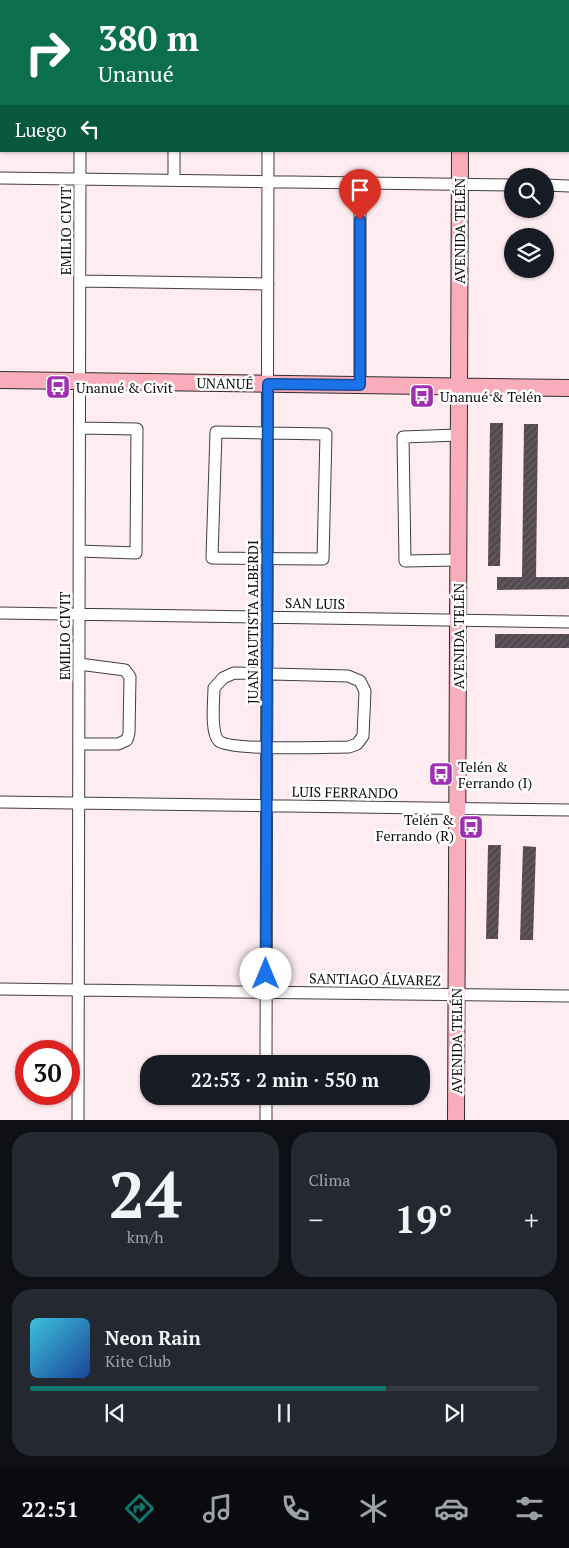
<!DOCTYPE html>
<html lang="es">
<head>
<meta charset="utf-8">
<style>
	:root { --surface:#171b24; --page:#242831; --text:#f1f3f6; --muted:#9ea1a6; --line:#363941; --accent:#0f766e }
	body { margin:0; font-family:"PT Serif",serif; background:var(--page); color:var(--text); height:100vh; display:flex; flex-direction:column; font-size:19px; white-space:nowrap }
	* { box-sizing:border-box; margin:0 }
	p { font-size:16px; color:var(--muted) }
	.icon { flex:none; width:28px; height:28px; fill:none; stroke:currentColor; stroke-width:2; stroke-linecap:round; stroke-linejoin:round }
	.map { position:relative; height:1120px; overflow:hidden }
	.side { display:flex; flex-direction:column; gap:12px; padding:12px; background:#0d0f14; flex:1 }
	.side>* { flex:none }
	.banner { position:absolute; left:0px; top:0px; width:570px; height:152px; box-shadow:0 1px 4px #0004; background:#0b6e4f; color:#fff; overflow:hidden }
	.controls { position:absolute; left:504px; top:168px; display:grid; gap:10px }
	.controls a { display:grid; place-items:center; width:50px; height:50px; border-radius:50%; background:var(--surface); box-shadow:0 1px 4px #0004; font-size:25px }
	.speed { position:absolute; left:15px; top:1040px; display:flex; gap:10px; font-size:25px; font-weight:700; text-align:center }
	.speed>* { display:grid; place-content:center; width:65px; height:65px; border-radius:50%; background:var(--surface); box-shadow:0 1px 4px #0004; line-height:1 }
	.speed .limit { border:8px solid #d22; background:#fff; color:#111 }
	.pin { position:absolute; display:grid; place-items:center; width:42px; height:42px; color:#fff; margin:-51px -21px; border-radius:50% 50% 50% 0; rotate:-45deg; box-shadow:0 0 5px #0007 }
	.pin .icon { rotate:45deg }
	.me { position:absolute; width:55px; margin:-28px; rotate:0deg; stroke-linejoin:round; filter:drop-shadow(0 0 4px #0008) }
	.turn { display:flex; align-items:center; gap:18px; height:105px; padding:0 15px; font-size:22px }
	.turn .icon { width:65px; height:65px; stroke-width:2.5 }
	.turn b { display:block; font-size:35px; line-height:42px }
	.then { display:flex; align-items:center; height:48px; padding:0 15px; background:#0003; gap:10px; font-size:19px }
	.big { font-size:38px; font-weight:800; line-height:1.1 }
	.side .card { flex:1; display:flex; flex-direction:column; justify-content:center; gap:8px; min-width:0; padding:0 18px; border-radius:20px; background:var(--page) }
	.side .dial { align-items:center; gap:0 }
	.dial b { font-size:65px; line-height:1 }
	.song { display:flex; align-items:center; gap:15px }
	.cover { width:60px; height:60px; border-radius:8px; background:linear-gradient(135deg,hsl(190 70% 55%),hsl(220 70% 35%)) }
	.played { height:5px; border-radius:2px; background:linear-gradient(90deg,var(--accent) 70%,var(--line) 70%) }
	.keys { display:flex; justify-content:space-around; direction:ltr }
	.heat { display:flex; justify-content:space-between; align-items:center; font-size:28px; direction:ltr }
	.side .tiles { flex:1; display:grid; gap:12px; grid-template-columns:1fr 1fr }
	.card:last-child { grid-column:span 2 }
	.trip { position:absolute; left:140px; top:1055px; width:290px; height:50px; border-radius:20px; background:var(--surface); box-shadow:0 1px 4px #0004; font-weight:800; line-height:50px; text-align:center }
	.dock { display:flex; height:80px; justify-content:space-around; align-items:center; background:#090b0e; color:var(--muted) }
	.dock .icon { width:35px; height:35px }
	.dock .selected { color:var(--accent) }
	.dock b { font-size:22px; color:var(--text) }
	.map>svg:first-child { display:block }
</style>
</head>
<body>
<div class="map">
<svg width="569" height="1121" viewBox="0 0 569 1121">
	<defs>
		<pattern id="building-hatch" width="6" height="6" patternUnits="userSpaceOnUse" patternTransform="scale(1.25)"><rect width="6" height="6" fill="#544950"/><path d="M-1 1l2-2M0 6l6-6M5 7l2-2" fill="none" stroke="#685f64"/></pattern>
	</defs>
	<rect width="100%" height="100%" fill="#feecf1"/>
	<path fill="url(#building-hatch)" d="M 490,423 L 503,423 L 500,566 L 488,566 Z
		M 524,424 L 538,424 L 536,577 L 569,577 L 569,589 L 497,590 L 497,577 L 522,577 Z
		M 495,634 L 569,634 L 569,648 L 495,648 Z
		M 488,845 L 501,845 L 498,939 L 486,939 Z
		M 523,846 L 536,847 L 533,940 L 520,940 Z"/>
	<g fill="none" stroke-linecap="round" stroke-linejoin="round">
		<defs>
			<path id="street" d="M 173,0 L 173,1
				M 80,1 L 80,0
				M 269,1 L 269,0
				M 0,74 L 1,74
				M 174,151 L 174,180
				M 0,178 L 512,185
				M 545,185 L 569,186
				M 80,281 L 268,284
				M 360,385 L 360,183
				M 216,432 L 326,434 L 323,559 L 212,558 Z
				M 79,551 L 136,553 L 137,429 L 80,428
				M 458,560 L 405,561 L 403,437 L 458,435
				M 0,613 L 569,622
				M 234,673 L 348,676 L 360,681 L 365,691 L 363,736 L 357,744 L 349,747 C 329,747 230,751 219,741 C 210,733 214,700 214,688 L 223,678 Z
				M 79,744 L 118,744 L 127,740 L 129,733 L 130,677 L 125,670 L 79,664
				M 0,802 L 569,810
				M 0,989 L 569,996
				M 266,1064 L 268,151
				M 78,1121 L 80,151
				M 266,1121 L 266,1096"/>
			<path id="secondary" d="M 460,1 L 460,0
				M 0,380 L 569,388
				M 456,1121 L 460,151"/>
		</defs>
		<use href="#street" stroke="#3f3f3f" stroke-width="13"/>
		<use href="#secondary" stroke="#2e2e2e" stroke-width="18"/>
		<use href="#street" stroke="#fff" stroke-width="11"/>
		<use href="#secondary" stroke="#f9acba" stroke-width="16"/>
	</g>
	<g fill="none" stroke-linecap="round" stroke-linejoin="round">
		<defs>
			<path id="route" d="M 266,974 L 268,384 L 360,385 L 360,220"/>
		</defs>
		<use href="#route" stroke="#114b97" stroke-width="12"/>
		<use href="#route" stroke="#1a73e8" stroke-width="9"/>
	</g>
	<defs>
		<symbol id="bus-square" viewBox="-11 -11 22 22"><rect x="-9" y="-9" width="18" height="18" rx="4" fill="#a12fb1" stroke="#fff"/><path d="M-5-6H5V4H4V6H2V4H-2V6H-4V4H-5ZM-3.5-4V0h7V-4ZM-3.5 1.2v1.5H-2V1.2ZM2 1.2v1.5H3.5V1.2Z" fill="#fff"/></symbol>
	</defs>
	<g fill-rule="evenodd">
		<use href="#bus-square" x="44" y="373" width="28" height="28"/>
		<use href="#bus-square" x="408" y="382" width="28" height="28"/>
		<use href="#bus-square" x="427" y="760" width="28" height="28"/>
		<use href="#bus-square" x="457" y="813" width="28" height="28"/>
	</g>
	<g text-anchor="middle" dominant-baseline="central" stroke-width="5" stroke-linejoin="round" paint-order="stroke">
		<g font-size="14" fill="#0c0c0c" stroke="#fff">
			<text transform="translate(65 231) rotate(-90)">EMILIO CIVIT</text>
			<text transform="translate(459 231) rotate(-90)">AVENIDA TELÉN</text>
			<text transform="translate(225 383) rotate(1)">UNANUÉ</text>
			<text transform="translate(315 603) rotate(1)">SAN LUIS</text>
			<text transform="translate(252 622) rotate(-90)">JUAN BAUTISTA ALBERDI</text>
			<text transform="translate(64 636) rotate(-90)">EMILIO CIVIT</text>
			<text transform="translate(458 636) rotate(-90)">AVENIDA TELÉN</text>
			<text transform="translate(345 792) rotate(1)">LUIS FERRANDO</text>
			<text transform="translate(375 979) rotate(1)">SANTIAGO ÁLVAREZ</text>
			<text transform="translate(456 1041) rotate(-90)">AVENIDA TELÉN</text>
		</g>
		<g font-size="14" fill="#0c0c0c" stroke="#fff" text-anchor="start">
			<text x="76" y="387">Unanué &amp; Civit</text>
			<text x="440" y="396">Unanué &amp; Telén</text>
			<text x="458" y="766">Telén &amp;<tspan x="458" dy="16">Ferrando (I)</tspan></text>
			<text x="454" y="819" text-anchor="end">Telén &amp;<tspan x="454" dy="16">Ferrando (R)</tspan></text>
		</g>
	</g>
</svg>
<div class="controls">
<a><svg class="icon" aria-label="search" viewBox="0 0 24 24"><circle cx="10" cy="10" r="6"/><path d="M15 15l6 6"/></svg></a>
<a><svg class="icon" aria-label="layers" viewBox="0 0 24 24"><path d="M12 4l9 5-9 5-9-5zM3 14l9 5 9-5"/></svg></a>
</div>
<div class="speed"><div class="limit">30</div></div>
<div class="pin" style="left:360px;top:220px;background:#d93025"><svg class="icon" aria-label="arrive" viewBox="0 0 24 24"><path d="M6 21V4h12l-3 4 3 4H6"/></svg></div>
<svg class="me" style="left:266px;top:974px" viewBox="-20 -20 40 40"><circle r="19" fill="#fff"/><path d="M0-13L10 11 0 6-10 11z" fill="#1a73e8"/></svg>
<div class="trip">22:53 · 2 min · 550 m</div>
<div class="banner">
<div class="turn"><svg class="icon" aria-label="right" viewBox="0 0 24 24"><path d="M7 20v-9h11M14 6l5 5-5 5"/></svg><div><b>380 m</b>Unanué</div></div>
<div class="then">Luego<svg class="icon" aria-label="left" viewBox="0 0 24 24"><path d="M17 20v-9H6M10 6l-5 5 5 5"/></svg></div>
</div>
</div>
<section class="side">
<div class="tiles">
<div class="card dial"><b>24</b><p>km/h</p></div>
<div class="card"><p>Clima</p>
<div class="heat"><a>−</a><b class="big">19°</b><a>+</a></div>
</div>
<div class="card">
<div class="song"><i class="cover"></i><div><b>Neon Rain</b><p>Kite Club</p></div></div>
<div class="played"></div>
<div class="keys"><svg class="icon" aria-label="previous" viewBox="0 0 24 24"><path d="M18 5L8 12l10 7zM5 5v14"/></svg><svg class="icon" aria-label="pause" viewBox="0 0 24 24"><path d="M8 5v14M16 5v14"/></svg><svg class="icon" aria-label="next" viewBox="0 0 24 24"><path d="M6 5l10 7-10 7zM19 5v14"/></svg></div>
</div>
</div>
</section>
<nav class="dock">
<b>22:51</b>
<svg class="icon selected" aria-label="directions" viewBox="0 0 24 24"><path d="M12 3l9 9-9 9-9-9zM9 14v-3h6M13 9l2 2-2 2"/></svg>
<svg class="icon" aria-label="music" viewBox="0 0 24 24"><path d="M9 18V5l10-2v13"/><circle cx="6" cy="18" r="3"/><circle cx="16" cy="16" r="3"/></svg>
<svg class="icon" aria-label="phone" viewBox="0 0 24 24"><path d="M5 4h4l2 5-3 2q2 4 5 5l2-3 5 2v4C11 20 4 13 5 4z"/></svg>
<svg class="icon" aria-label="climate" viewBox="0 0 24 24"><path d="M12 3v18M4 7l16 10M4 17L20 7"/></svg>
<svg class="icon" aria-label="car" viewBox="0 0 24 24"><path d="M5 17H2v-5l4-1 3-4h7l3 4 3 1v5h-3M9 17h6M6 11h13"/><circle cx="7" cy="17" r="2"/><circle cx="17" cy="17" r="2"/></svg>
<svg class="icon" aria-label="filters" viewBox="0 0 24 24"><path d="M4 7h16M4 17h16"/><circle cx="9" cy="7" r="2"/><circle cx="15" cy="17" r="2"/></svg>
</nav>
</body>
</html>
